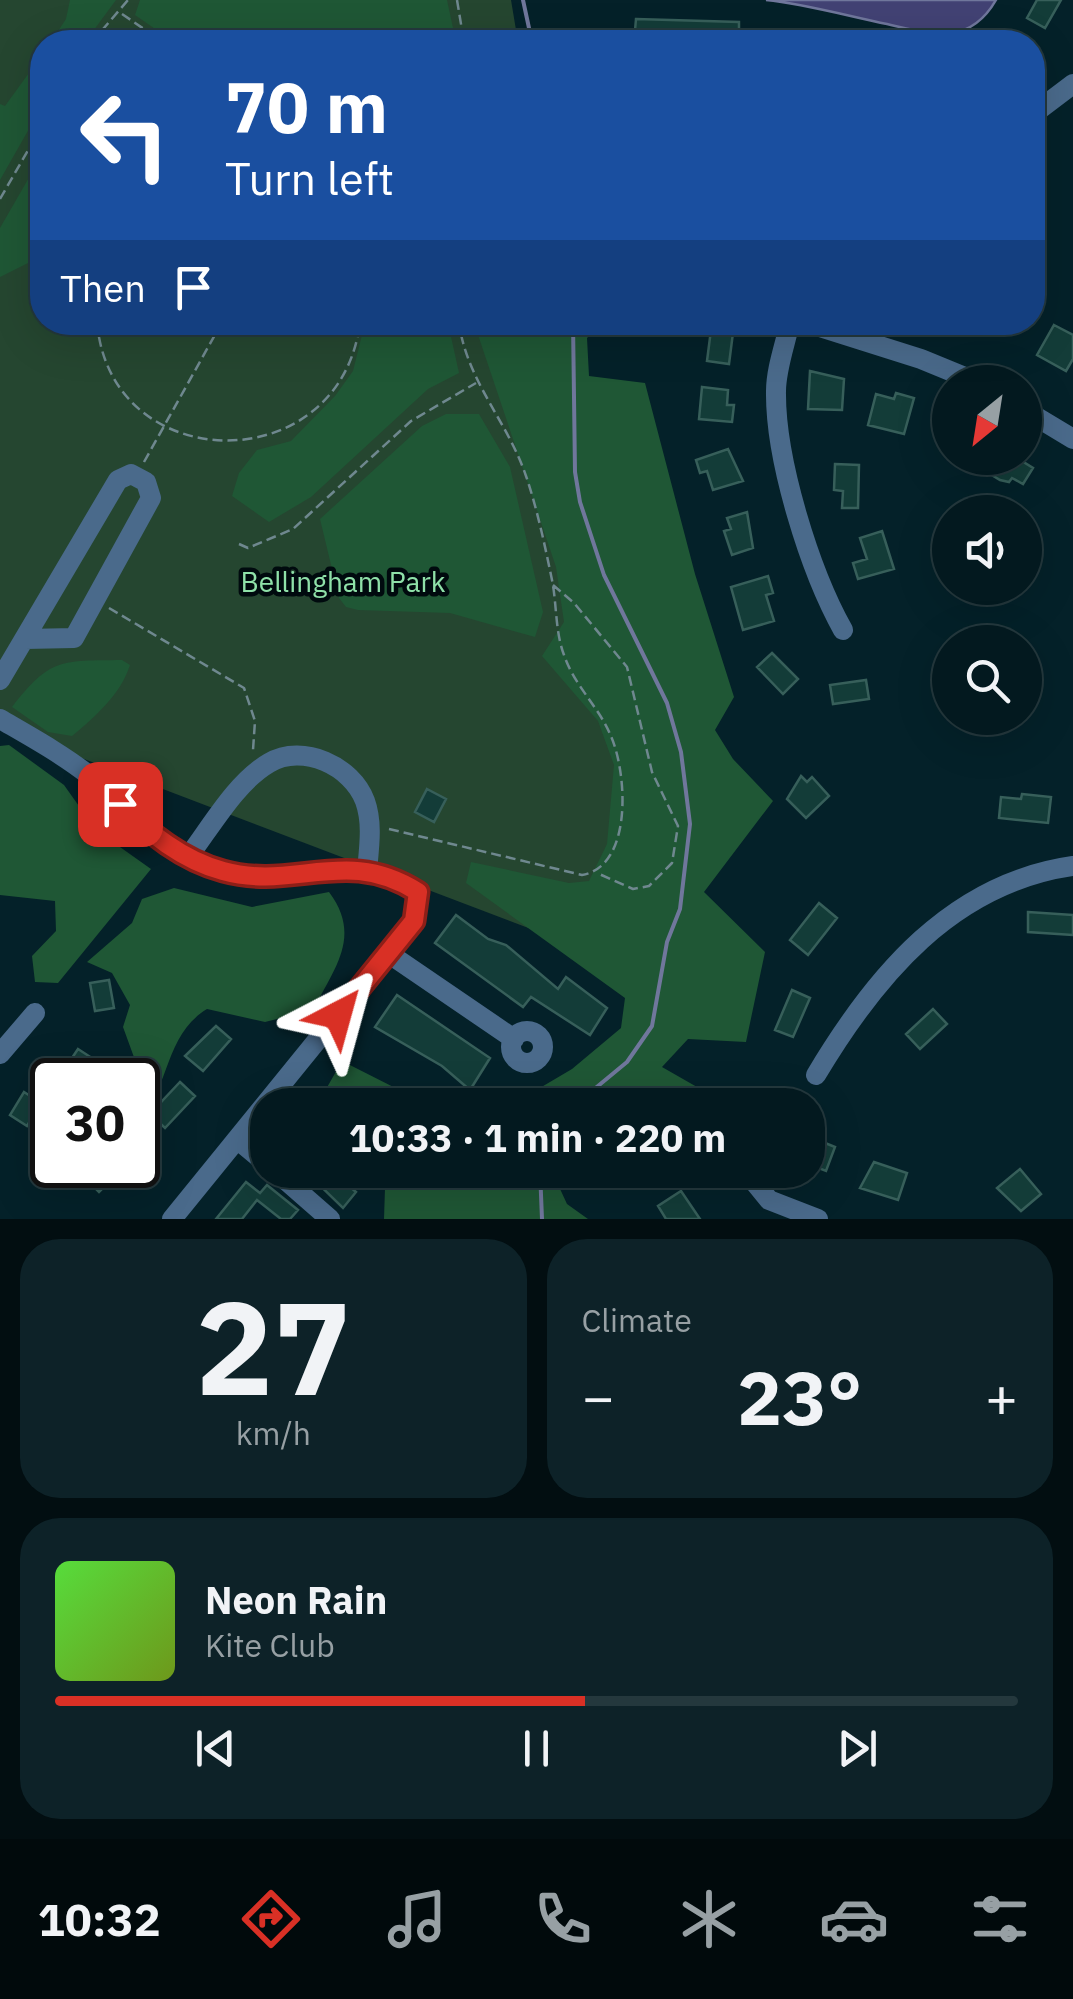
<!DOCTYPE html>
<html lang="en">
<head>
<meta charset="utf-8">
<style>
	:root { --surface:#03191f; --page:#0d2228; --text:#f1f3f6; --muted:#97a0a4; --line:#24383d; --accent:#d93025 }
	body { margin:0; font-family:"IBM Plex Sans",sans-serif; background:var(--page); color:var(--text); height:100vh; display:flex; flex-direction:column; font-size:38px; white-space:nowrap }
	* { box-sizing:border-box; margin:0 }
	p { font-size:32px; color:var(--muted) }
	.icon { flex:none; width:55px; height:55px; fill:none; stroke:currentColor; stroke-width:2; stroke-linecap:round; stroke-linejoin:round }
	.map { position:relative; height:1219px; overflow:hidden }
	.side { display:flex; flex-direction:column; gap:20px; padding:20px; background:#020e11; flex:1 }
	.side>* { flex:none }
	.top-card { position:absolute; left:30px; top:30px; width:1015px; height:305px; border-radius:40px; box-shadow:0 10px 40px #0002,0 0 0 2px var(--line); background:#1a4fa0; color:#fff; overflow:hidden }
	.needle { width:65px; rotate:210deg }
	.fabs { position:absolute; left:932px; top:365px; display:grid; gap:20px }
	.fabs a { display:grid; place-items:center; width:110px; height:110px; border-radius:50%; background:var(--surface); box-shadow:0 10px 40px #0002,0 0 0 2px var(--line); font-size:50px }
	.speed { position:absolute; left:30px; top:1058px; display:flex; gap:20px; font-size:50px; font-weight:700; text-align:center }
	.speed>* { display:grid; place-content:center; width:130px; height:130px; border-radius:50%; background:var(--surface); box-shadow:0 10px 40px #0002,0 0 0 2px var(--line); line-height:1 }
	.speed .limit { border:5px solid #111; border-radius:15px; background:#fff; color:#111 }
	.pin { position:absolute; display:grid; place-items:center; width:85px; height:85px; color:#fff; margin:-42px; border-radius:20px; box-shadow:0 5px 15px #0006 }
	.me { position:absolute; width:110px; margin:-55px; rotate:39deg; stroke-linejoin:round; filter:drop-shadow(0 0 8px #0008) }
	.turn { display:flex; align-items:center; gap:35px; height:210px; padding:0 30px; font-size:45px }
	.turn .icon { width:130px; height:130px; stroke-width:2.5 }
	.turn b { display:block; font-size:70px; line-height:85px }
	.then { display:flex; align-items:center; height:95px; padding:0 30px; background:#0003; gap:20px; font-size:38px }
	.big { font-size:75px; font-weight:800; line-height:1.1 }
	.side .widget { flex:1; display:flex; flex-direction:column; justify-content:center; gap:15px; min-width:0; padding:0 35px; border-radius:40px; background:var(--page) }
	.side .dial { align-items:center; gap:0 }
	.dial b { font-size:130px; line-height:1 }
	.song { display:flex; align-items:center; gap:30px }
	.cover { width:120px; height:120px; border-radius:15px; background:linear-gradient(135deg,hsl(110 70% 55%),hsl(80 70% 35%)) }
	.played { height:10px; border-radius:5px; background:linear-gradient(90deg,var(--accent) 55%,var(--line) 55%) }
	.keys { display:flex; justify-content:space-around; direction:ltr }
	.heat { display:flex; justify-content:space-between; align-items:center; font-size:55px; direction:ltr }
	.side .tiles { flex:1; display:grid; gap:20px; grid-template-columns:1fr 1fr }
	.widget:last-child { grid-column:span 2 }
	.trip { position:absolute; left:250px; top:1088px; width:575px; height:100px; border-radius:40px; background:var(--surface); box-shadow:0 10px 40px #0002,0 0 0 2px var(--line); font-weight:800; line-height:100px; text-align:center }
	.menu { display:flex; height:160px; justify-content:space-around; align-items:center; background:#010a0c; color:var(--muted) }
	.menu .icon { width:70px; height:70px }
	.menu .on { color:var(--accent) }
	.menu b { font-size:45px; color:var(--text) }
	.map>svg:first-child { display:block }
</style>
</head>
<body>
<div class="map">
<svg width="1073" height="1219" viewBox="0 0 1073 1219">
	<rect width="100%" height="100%" fill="#042129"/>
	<path fill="#254630" d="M 0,0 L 511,0 L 518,42 L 42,42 L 42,322 L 564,323 L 667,942 L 586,950 L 0,727 Z"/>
	<path fill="#1f5735" d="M 70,0 L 116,0 L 85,42 L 51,42 L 66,19 Z
		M 140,0 L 447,0 L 456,42 L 174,42 L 135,15 Z
		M 42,55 L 42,106 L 0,180 L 0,104 L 5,106 Z
		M 42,155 L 42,256 L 0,277 L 0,228 Z
		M 365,323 L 448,323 L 459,373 L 428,389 L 311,497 L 269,522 L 232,496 L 239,473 L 257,450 L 291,441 L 335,396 L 353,371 Z
		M 474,323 L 602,323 L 587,338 L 589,376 L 645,383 L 695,574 L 734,697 L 715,730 L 733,759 L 773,801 L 704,892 L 765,952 L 746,1042 L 688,1039 L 662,1067 L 697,1087 L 698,1105 L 665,1105 L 658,1095 L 631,1094 L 615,1105 L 511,1105 L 572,1069 L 621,1028 L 625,998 L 466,883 L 471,862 L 569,883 L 589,881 L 607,844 L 614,765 L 598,721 L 542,656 L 564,622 L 556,567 Z
		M 446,414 L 479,414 L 510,467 L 543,612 L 535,637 L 450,613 L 358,610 L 346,607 L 339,598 L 320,519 L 422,426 Z
		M 122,660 L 130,665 C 121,694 95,717 72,736 L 48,732 L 12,707 C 51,657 61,661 122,660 Z
		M 9,745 L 64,785 L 96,830 L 151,869 L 58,983 L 35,982 L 32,956 L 56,931 L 55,901 L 0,895 L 0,746 Z
		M 174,888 L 252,907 L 329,892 C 362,936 335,967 313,1010 L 265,1022 L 207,1009 C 163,1036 171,1089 138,1119 L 138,1080 L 133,1080 L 139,1071 L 123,1027 L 130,1005 L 112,973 L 87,962 L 132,923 L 142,899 Z
		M 342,1061 L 425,1103 L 432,1105 L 317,1105 Z
		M 369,1170 L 559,1170 L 555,1178 L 567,1204 L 588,1219 L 384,1219 L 385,1188 Z"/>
	<path fill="#424274" stroke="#70779c" stroke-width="2.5" d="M 766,0 L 996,0 C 969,47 931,34 887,24 C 848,16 805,4 766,0 Z"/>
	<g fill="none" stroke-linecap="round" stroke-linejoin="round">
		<path stroke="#70779c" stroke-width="4" d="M 523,0 L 532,42
			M 573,322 L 575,472 L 580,502 L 604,575 L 667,703 L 681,752 L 690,824 L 680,909 L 667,942 L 652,1026 L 627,1062 L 575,1105
			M 540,1170 L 542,1219"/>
	</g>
	<path fill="#133c38" stroke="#375f5a" stroke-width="2.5" d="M 1037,0 L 1061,0 L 1045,28 L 1027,18 Z
		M 636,19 L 739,22 L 739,38 L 727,38 L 727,42 L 634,42 Z
		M 712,322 L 734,325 L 729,364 L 707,361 Z
		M 1054,325 L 1073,335 L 1073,359 L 1066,371 L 1037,355 Z
		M 810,371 L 844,379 L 842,410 L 808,409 Z
		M 702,387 L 728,390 L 727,405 L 734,405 L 732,422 L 699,419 Z
		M 896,393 L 914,398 L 904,434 L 868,425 L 876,394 L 894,399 Z
		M 728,449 L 743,481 L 713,490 L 707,471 L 700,473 L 696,460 Z
		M 996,458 L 1017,458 L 1033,468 L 1023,484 L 1012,478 L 1009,482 L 1000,480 L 987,472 Z
		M 835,464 L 859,465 L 858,508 L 842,508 L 843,491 L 834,490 Z
		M 747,512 L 753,548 L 732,555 L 724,531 L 731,529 L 727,518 Z
		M 882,531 L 894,569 L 858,579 L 853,563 L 867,559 L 860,538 Z
		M 768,576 L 773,593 L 766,595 L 774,621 L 743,630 L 731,587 Z
		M 772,653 L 798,679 L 783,694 L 757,667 Z
		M 866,680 L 869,699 L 833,704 L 830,685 Z
		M 801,776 L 807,782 L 812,777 L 829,796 L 806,818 L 787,799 Z
		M 427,789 L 446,799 L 434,822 L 415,812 Z
		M 1022,794 L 1051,797 L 1048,823 L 999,818 L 1001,797 L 1021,799 Z
		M 819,903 L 837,918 L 808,955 L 790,940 Z
		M 1028,912 L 1073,915 L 1073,935 L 1028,932 Z
		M 456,915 L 488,939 L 506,945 L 558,989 L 566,977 L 607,1008 L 590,1035 L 531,997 L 523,1007 L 435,943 Z
		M 109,980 L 114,1008 L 95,1011 L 90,983 Z
		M 792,990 L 810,998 L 793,1037 L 775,1030 Z
		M 397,995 L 490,1058 L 470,1090 L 442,1066 L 375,1027 Z
		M 933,1009 L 947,1024 L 920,1049 L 906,1034 Z
		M 216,1026 L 231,1039 L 203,1071 L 185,1056 Z
		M 78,1049 L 95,1060 L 82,1080 L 73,1080 L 62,1073 Z
		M 180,1082 L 195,1096 L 165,1128 L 150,1114 Z
		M 24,1092 L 41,1103 L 27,1126 L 10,1115 Z
		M 808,1136 L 835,1147 L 826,1171 L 808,1164 Z
		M 874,1162 L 907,1173 L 898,1200 L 860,1188 Z
		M 97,1165 L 126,1165 L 99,1192 L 85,1178 Z
		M 1020,1169 L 1041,1194 L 1021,1211 L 997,1188 Z
		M 304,1170 L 330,1170 L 356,1192 L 343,1208 Z
		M 246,1182 L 260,1193 L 267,1185 L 298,1210 L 290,1219 L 281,1219 L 257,1200 L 242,1219 L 216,1219 Z
		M 681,1191 L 700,1219 L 666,1219 L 658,1206 Z"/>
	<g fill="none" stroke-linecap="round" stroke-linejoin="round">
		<path stroke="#6f888f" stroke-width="2.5" stroke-dasharray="10 5" stroke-linecap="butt" d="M 457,0 L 464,42
			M 122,14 L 163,42
			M 92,42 L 128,0
			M 0,199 L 42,126
			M 97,322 C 110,479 341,481 360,322
			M 144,462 L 221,324
			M 239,544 L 248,548 L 293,529 L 411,421 L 476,383
			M 553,585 L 574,603 L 627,667 L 652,772 L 678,826 L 672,863 L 649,886 L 633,889 L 597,873
			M 109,608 L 244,688 L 255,721 L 253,750
			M 389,829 L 582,875 C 634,866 627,770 610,734 C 598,706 574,685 564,655 C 555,631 557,605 552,580 C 545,546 537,508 526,476 C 508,422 466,380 459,322"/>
		<path stroke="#4a6a8b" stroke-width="20" d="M 1032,115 L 1073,84
			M 790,322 C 785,345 776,369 776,391 C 775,460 810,571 843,630
			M 804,322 L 921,359 L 977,382
			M 1025,410 L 1073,439
			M 0,680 L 118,480 L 131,474 L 146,482 L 151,498 L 74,638 L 25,639
			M 0,719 C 31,737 62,754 90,776 C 133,811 168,860 226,872 C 298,887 349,848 418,892 L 414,921 L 172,1219
			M 188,857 C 211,827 236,782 269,763 C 303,743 352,766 365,801 C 373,823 369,848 367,871
			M 388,953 L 514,1039
			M511 1047a16 16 0 1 1 32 0a16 16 0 1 1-32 0Z
			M 0,1054 L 35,1013
			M 816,1075 C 875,976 952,883 1073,866
			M 237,1139 L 268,1165
			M 274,1170 L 330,1219
			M 747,1173 L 769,1200 L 818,1219"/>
	</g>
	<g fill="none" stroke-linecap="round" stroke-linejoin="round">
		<defs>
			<path id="route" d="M 120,804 C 149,833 182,860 223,871 C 295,891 346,846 418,892 L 414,921 L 338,1015"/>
		</defs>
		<use href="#route" stroke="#8d1f18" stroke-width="25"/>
		<use href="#route" stroke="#d93025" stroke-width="18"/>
	</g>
	<g text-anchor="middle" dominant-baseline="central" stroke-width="9" stroke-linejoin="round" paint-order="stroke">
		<g font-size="28" fill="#8fe1a9" stroke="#000a0e">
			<text x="343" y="581">Bellingham Park</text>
		</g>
	</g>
</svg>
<div class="fabs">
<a><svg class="needle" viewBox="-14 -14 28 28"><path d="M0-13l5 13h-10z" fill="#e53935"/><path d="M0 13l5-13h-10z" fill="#97a0a4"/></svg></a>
<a><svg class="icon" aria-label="sound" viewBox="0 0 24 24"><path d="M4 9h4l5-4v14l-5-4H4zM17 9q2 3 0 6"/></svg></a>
<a><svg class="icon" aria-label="search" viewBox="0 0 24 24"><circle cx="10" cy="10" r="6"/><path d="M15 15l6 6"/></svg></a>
</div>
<div class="speed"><div class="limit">30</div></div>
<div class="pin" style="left:120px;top:804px;background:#d93025"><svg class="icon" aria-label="arrive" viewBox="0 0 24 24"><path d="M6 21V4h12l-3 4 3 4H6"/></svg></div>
<svg class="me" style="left:338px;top:1015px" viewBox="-20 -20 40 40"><path d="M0-17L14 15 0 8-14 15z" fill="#d93025" stroke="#fff" stroke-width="4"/></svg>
<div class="trip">10:33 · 1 min · 220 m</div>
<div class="top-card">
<div class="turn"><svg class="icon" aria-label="left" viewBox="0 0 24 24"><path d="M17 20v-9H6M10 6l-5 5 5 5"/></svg><div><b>70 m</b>Turn left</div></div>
<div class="then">Then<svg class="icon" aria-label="arrive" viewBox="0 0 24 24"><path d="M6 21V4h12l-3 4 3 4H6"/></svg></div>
</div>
</div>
<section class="side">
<div class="tiles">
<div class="widget dial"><b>27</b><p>km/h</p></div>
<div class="widget"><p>Climate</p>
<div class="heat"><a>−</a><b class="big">23°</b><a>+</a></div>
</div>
<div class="widget">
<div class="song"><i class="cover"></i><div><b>Neon Rain</b><p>Kite Club</p></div></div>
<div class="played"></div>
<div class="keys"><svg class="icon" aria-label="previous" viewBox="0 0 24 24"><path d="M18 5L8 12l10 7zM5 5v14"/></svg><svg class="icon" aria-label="pause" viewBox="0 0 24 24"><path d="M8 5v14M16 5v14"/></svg><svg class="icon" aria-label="next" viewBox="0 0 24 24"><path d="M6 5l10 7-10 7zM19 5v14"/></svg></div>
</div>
</div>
</section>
<nav class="menu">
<b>10:32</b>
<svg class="icon on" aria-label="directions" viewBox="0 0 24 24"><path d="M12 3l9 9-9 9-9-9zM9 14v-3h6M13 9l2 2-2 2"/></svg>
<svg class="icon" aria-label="music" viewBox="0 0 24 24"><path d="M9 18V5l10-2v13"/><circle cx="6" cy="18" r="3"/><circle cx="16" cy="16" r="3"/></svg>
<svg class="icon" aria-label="phone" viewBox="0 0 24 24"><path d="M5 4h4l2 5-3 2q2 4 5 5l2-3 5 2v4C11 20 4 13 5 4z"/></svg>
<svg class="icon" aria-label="climate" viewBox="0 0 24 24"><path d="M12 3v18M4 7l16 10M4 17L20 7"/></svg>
<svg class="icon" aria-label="car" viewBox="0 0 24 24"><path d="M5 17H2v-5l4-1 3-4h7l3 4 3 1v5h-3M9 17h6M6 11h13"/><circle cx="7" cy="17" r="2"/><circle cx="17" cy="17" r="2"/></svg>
<svg class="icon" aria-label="filters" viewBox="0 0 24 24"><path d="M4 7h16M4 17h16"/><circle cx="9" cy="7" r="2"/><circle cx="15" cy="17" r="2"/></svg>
</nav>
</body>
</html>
